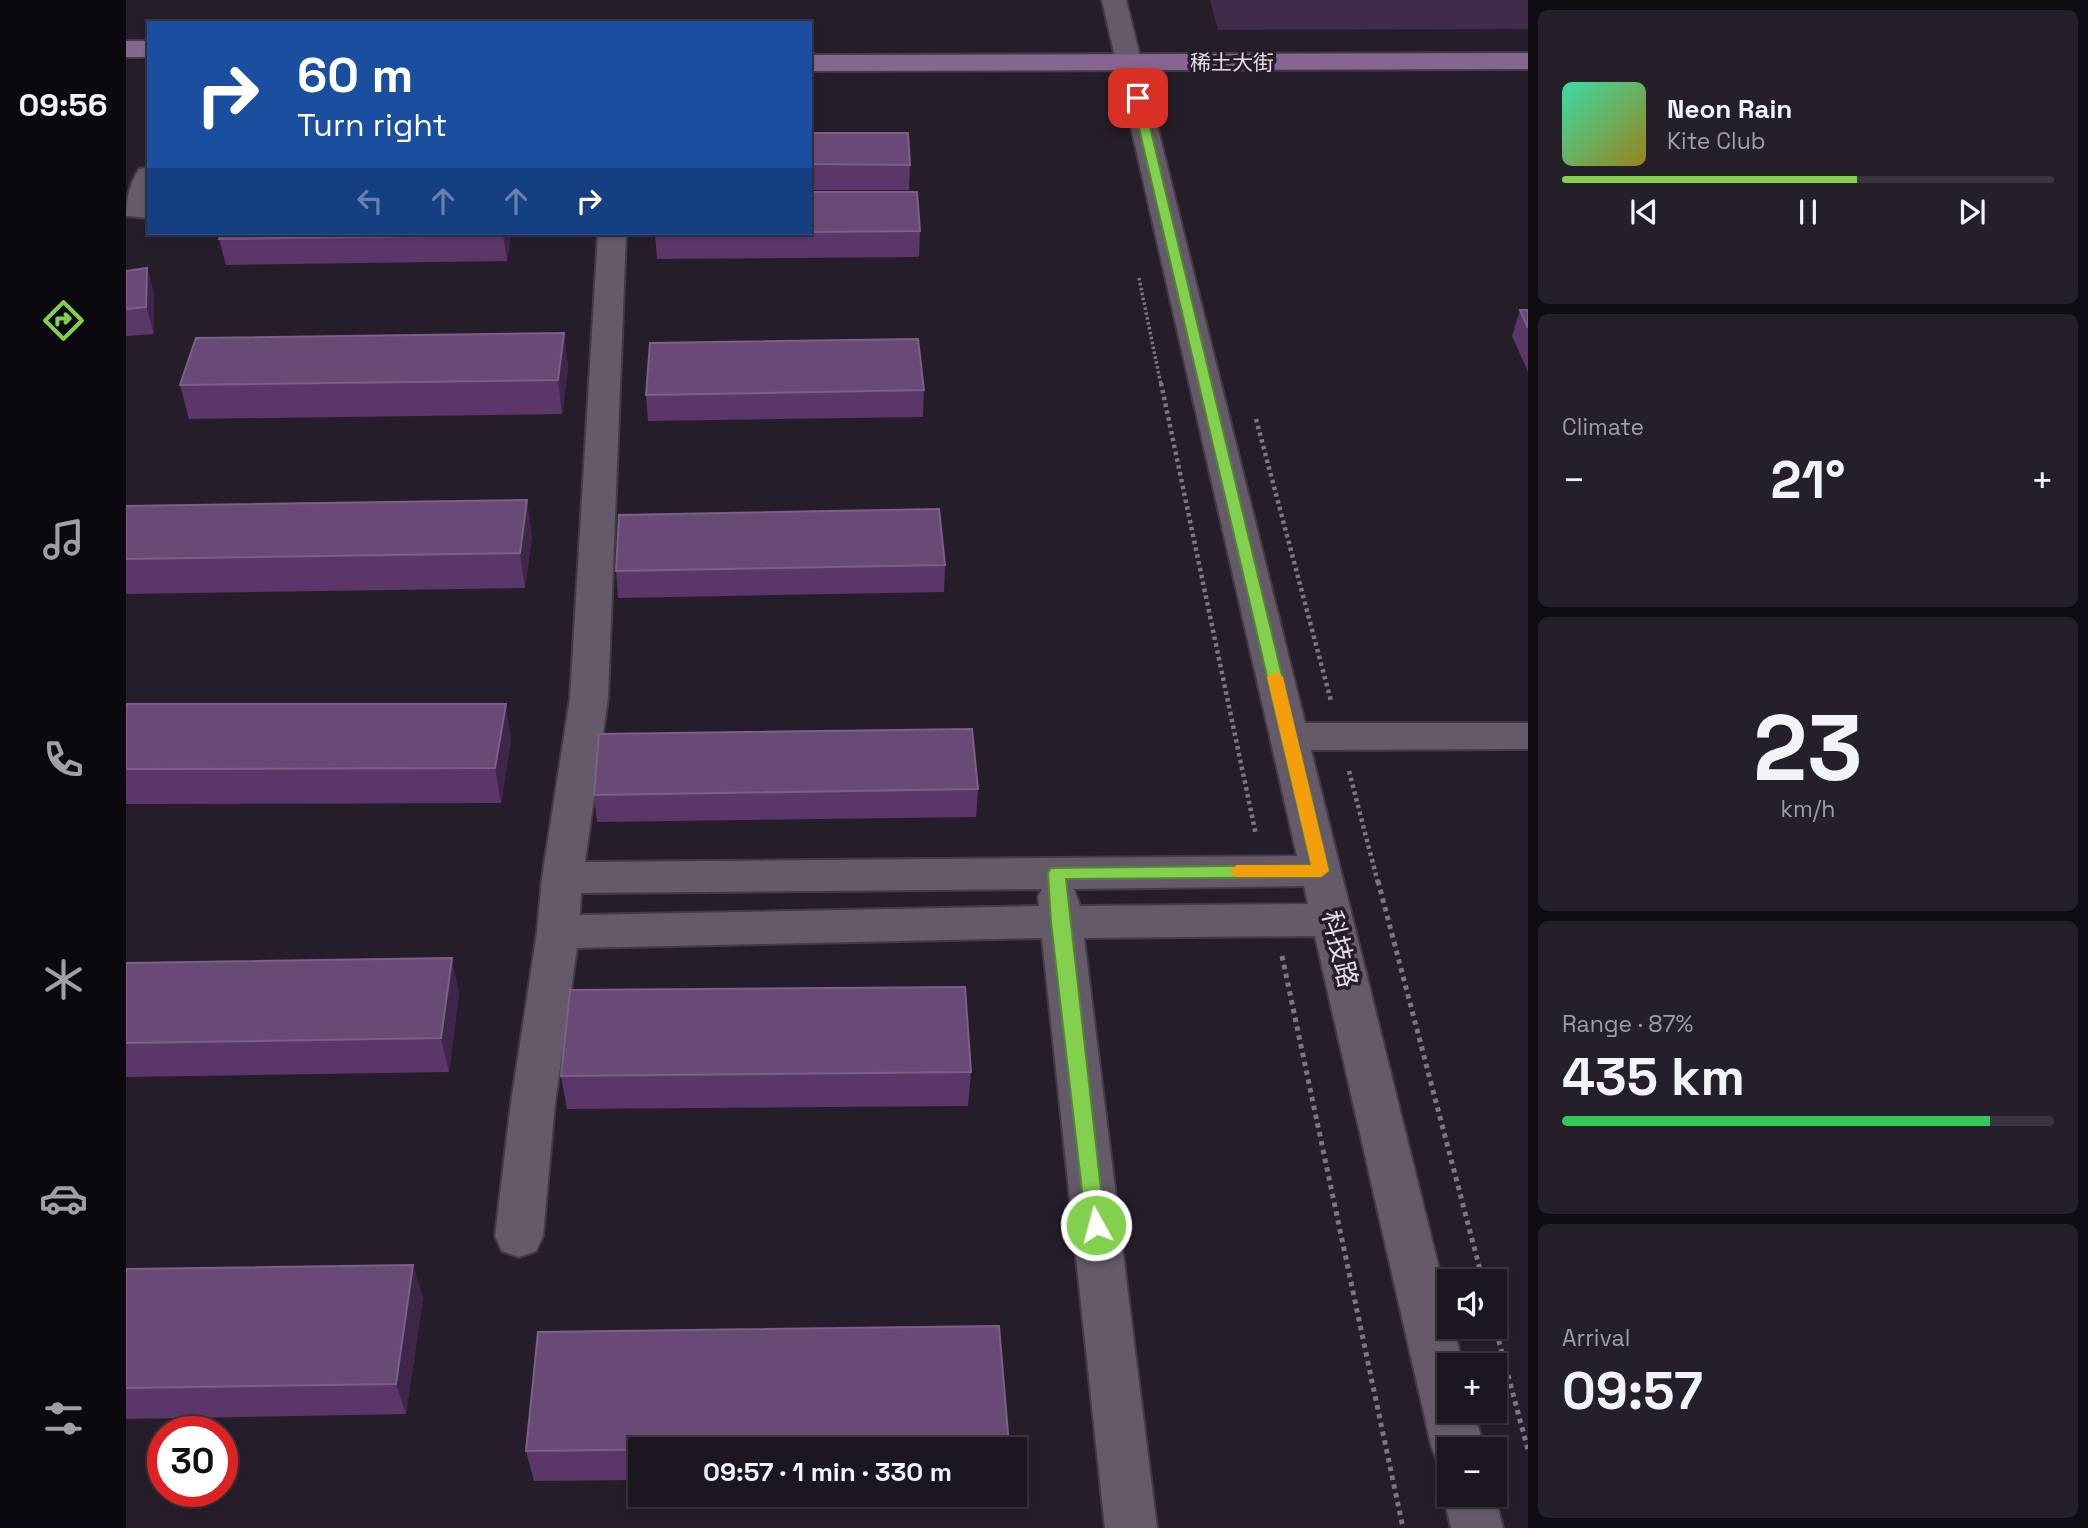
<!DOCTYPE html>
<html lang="en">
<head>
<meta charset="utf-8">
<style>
	:root { --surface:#1c1620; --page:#251f29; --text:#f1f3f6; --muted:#a09fa5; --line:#3a353e; --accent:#83d04f }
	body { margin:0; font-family:"Space Grotesk","Noto Sans SC",sans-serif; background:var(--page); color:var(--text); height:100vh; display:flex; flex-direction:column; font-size:26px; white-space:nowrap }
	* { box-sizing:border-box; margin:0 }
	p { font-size:23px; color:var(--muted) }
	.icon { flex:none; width:38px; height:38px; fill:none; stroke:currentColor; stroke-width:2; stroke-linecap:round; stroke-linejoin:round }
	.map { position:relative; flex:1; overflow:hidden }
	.sheet { display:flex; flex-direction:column; gap:10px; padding:10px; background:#0f0c12; width:560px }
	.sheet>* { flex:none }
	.banner { position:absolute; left:21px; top:21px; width:665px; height:214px; border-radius:0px; box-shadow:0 2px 5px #0004,0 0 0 2px var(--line); background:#1a4fa0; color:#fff; overflow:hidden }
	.controls { position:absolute; left:1311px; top:1269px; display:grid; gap:14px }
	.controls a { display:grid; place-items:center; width:70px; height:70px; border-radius:0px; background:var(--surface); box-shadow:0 2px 5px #0004,0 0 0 2px var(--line); font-size:35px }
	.speed { position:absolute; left:21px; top:1416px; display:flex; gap:14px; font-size:35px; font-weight:700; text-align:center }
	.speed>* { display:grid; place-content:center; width:91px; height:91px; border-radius:50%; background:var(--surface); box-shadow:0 2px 5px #0004,0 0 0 2px var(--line); line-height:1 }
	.speed .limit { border:10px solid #d22; background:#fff; color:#111 }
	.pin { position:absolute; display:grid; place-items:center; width:60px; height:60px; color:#fff; margin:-30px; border-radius:14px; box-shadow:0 4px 10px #0006 }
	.me { position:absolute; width:77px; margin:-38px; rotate:353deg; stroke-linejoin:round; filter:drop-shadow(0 0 5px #0008) }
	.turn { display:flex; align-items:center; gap:24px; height:147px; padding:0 35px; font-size:32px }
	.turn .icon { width:91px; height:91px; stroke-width:2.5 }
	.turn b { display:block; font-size:49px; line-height:60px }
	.lanes { display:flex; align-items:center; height:66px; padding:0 35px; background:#0003; justify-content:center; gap:35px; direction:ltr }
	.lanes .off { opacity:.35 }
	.big { font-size:52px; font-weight:600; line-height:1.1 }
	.sheet .widget { flex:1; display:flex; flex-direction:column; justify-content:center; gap:10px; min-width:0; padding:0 24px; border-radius:10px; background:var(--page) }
	.sheet .dial { align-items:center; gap:0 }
	.dial b { font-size:91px; line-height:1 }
	.song { display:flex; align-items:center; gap:21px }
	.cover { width:84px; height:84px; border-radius:10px; background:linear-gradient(135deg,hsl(160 70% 55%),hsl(50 70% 35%)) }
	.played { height:7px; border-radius:4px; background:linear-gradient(90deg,var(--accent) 60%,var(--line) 60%) }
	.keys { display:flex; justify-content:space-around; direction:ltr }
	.heat { display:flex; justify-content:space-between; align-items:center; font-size:38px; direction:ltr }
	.charge { height:10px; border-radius:5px; background:linear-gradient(90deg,#34c759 87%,var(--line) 0) }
	.trip { position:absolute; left:502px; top:1437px; width:399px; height:70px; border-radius:0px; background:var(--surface); box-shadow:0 2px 5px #0004,0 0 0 2px var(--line); font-weight:600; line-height:70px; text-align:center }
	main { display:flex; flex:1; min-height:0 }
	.tabs { display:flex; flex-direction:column; width:126px; justify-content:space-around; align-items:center; background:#0b090d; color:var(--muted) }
	.tabs .icon { width:49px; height:49px }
	.tabs .selected { color:var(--accent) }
	.tabs b { font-size:32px; color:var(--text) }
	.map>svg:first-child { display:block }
</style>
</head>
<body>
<main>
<nav class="tabs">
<b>09:56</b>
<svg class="icon selected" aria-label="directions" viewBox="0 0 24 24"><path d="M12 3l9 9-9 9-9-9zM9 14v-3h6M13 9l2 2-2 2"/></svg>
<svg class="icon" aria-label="music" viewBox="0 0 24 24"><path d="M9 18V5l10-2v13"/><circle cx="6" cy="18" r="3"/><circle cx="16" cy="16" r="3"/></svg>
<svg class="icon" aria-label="phone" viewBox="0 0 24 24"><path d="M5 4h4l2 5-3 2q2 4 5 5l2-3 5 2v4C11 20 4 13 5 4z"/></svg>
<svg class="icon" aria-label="climate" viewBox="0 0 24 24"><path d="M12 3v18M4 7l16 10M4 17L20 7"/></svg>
<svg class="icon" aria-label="car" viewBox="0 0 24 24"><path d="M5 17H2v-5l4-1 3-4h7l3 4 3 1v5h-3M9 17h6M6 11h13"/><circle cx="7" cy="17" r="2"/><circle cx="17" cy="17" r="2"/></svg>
<svg class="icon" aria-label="filters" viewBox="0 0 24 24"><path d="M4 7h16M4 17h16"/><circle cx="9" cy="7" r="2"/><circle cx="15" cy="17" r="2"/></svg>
</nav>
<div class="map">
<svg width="1402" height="1528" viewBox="0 0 1402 1528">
	<rect width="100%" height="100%" fill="#261d2a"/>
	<path fill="#402b4a" d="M 1084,0 L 1402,0 L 1402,29 L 1092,30 Z"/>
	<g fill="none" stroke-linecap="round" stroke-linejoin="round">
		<defs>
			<path id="minor" d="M 976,0 L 1000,0 L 1179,723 L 1402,723 L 1402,749 L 1185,750 L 1323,1309 L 1323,1326 L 1327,1326 L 1337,1365 L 1323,1365 L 1323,1410 L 1348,1410 L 1358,1449 L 1323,1449 L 1323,1470 L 1314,1466 L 1306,1449 L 1189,936 L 958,938 L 1031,1528 L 979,1528 L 916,938 L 451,948 L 429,1103 L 417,1236 L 410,1251 L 393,1257 L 376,1251 L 369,1236 L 385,1103 L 411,932 L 416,878 L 444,698 L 472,233 L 500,233 L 482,698 L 459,862 L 1171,856 ZM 1178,886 L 1182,904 L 954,906 L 948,889 ZM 916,889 L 912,897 L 913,906 L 454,915 L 455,893 Z
				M 23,167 L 23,218 L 0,216 C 0,199 4,183 13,169 Z
				M 1323,1480 L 1323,1494 L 1368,1493 L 1377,1528 L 1325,1528 L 1317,1494 Z"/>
			<path id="major" d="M 0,41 L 23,41 L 23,57 L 0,57 Z
				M 1402,53 L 1402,69 L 684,71 L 684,55 Z"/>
		</defs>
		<use href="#minor" stroke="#423a45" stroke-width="4"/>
		<use href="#major" stroke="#423a45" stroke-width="4"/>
		<path stroke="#7d7580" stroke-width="3.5" stroke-dasharray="2.5 2.5" stroke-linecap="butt" d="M 1013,278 L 1035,385"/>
		<path stroke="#7d7580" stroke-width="4.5" stroke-dasharray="3.5 3.5" stroke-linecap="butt" d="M 1035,383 L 1130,835
			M 1130,419 L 1205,701
			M 1223,771 L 1252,883"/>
		<path stroke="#7d7580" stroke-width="5" stroke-dasharray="4.5 4.5" stroke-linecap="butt" d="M 1252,881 L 1357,1281
			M 1156,956 L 1277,1528
			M 1368,1323 L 1402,1450"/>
		<use href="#minor" fill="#645a69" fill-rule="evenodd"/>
		<use href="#major" fill="#83678f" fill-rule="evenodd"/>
	</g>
	<path fill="#5a3768" d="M 684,133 L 784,165 L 783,190 L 684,190 Z
		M 684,192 L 794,231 L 793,257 L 531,259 L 529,233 L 684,233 Z
		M 95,233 L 385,233 L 381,261 L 100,265 L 93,239 Z
		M 21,268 L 28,294 L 28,334 L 0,336 L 0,271 Z
		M 1394,310 L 1402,310 L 1402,372 L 1386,336 Z
		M 438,333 L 442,367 L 436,414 L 63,419 L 54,385 Z
		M 798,390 L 797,417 L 522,421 L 520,395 Z
		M 0,506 L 406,535 L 399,588 L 0,594 Z
		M 819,565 L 818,592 L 492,598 L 490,571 Z
		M 0,704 L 385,739 L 375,803 L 0,804 Z
		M 852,789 L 850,817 L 471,822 L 468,795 Z
		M 0,963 L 333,993 L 323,1072 L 0,1077 Z
		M 845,1072 L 842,1106 L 441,1109 L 435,1076 Z
		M 0,1269 L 297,1297 L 280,1414 L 0,1419 Z
		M 873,1326 L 883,1445 L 882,1449 L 514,1449 L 514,1480 L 408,1481 L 400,1451 L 412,1332 Z"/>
	<path fill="#3f254a" d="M 378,233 L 385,233 L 381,261 L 377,235 Z
		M 21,268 L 28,294 L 28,334 L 20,307 Z
		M 438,333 L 442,367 L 436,414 L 432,380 Z
		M 401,500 L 406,535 L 399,588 L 394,553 Z
		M 380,704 L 385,739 L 375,803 L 369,768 Z
		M 326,958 L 333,993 L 323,1072 L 315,1038 Z
		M 287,1265 L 297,1297 L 280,1414 L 270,1384 Z"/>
	<path fill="#694976" stroke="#7c6088" stroke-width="2" d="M 684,133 L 782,133 L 784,165 L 684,164 Z
		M 684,192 L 791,192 L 794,231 L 684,232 Z
		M 95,233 L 378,233 L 377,235 L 93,239 Z
		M 21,268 L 20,307 L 0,309 L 0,271 Z
		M 1394,310 L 1402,310 L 1402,328 Z
		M 438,333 L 432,380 L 54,385 L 70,338 Z
		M 792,339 L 798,390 L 520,395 L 524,343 Z
		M 401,500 L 394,553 L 0,559 L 0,506 Z
		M 813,509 L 819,565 L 490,571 L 493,515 Z
		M 0,704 L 380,704 L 369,768 L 0,769 Z
		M 846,729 L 852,789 L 468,795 L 473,734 Z
		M 326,958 L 315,1038 L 0,1043 L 0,963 Z
		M 839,987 L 845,1072 L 435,1076 L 444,990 Z
		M 287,1265 L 270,1384 L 0,1388 L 0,1269 Z
		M 873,1326 L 883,1445 L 400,1451 L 412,1332 Z"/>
	<path fill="#83d04f" stroke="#558733" stroke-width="2" d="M 1012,95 L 1017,98 L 1203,871 L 1195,877 L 940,879 L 979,1225 L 977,1231 L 970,1233 L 963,1231 L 960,1225 L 925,922 L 922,873 L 925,868 L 1185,865 L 1006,98 Z"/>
	<path fill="#f59e0b" d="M 1149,672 L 1157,677 L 1203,871 L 1195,877 L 1111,877 L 1103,871 L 1111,865 L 1185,865 L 1141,677 Z"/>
	<g text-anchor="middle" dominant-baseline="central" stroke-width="7" stroke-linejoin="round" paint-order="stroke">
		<g font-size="21" fill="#e3dde6" stroke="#261d2a">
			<text x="1106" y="62">稀土大街</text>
		</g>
		<g font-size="26" fill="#e3dde6" stroke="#261d2a">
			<text transform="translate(1214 949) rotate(77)">科技路</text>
		</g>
	</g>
</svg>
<div class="controls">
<a><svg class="icon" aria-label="sound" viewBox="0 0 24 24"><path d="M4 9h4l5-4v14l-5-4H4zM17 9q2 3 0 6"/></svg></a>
<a>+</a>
<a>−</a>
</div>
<div class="speed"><div class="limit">30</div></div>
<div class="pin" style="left:1012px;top:98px;background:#d93025"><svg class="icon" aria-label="arrive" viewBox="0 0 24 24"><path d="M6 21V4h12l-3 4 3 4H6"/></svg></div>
<svg class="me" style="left:970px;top:1225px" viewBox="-20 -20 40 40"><circle r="17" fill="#83d04f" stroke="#fff" stroke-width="3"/><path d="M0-11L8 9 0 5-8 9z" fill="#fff"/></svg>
<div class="trip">09:57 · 1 min · 330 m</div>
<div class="banner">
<div class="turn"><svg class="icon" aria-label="right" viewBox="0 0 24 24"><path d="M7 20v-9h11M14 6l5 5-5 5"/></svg><div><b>60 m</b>Turn right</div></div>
<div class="lanes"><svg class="icon off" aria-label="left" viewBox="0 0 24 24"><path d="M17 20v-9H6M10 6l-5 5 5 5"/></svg><svg class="icon off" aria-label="ahead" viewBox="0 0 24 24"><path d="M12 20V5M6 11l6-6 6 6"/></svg><svg class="icon off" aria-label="ahead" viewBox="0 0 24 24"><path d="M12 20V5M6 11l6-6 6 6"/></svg><svg class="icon" aria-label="right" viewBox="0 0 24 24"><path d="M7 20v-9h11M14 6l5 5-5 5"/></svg></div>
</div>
</div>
<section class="sheet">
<div class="widget">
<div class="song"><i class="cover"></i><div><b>Neon Rain</b><p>Kite Club</p></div></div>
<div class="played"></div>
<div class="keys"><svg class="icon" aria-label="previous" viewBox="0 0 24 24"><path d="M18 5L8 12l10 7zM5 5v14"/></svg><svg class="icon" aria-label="pause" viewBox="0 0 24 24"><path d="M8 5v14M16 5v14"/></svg><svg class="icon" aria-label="next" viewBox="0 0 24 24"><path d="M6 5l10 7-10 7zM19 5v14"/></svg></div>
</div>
<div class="widget"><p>Climate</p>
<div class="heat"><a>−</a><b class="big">21°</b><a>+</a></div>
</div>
<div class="widget dial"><b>23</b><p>km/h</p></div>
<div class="widget"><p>Range · 87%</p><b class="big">435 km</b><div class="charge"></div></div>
<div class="widget"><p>Arrival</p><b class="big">09:57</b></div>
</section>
</main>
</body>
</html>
